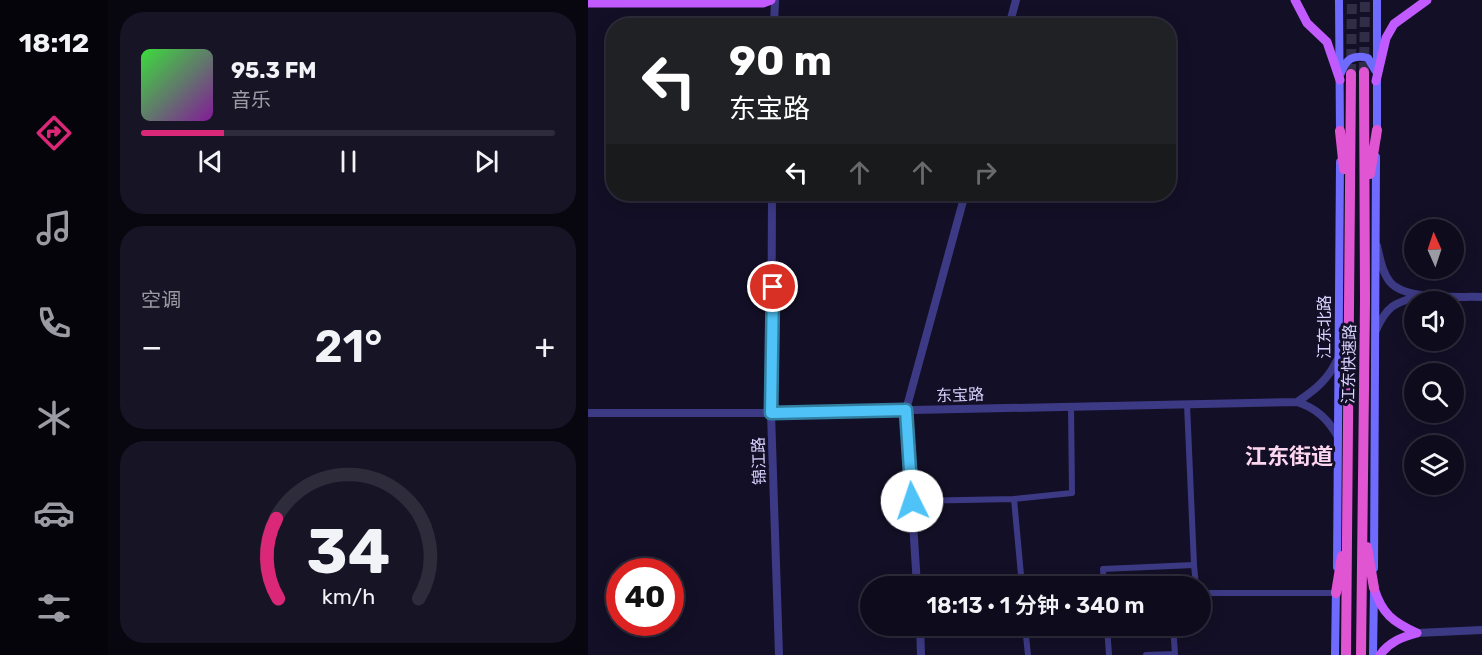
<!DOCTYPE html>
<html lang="zh">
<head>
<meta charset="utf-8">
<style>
	:root { --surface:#0e0b1c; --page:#171425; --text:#f1f3f6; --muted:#9b9ba3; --line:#2e2b3b; --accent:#db2777 }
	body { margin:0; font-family:Rubik,"Noto Sans SC",sans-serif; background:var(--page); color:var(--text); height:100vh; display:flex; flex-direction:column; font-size:22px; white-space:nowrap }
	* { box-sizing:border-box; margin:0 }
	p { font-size:20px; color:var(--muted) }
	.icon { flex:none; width:33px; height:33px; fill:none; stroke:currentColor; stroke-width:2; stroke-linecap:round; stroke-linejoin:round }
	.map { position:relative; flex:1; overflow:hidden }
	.side { display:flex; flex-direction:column; gap:12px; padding:12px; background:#08060f; width:480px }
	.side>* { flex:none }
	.top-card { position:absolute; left:18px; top:18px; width:570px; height:183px; border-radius:24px; box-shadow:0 3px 15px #0003,0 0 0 2px var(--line); background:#202124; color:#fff; overflow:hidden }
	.needle { width:39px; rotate:357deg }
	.buttons { position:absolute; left:816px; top:219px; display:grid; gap:12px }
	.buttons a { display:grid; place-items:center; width:60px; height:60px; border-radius:50%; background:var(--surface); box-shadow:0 3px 15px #0003,0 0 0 2px var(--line); font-size:30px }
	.speed { position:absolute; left:18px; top:558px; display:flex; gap:12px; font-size:30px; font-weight:700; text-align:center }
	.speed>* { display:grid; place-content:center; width:78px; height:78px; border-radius:50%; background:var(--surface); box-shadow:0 3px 15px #0003,0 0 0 2px var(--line); line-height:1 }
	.speed .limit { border:9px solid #d22; background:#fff; color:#111 }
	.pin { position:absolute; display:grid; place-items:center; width:51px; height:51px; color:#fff; margin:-26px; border:3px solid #fff; border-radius:50%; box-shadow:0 2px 6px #0007 }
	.me { position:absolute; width:66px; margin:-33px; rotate:356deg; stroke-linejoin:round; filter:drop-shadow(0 0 4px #0008) }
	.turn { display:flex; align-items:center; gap:21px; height:126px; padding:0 24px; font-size:27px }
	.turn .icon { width:78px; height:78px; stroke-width:2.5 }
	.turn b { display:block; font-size:42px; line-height:51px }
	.lanes { display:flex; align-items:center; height:57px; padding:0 24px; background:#0003; justify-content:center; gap:30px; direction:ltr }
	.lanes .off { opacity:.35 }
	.big { font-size:45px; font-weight:600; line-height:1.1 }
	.side .tile { flex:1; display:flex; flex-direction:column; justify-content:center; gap:9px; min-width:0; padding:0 21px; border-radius:24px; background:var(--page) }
	.side .dial { align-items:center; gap:0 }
	.dial svg { height:156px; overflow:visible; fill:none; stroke:var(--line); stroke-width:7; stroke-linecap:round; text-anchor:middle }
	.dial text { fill:var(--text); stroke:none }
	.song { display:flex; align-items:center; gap:18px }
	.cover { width:72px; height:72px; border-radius:9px; background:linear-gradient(135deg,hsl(120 70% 55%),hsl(290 70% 35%)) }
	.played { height:6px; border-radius:3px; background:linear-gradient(90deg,var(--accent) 20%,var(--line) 20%) }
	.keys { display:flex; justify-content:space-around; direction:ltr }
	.heat { display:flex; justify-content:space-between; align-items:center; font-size:33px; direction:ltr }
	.trip { position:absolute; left:272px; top:576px; width:351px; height:60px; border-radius:30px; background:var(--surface); box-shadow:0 3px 15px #0003,0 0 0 2px var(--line); font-weight:600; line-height:60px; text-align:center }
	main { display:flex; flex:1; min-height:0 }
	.dock { display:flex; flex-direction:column; width:108px; justify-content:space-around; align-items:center; background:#06040b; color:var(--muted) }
	.dock .icon { width:42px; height:42px }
	.dock .on { color:var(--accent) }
	.dock b { font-size:27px; color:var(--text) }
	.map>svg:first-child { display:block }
</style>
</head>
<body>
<main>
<nav class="dock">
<b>18:12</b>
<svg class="icon on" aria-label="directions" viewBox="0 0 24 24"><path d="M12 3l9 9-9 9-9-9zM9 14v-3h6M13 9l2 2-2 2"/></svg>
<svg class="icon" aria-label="music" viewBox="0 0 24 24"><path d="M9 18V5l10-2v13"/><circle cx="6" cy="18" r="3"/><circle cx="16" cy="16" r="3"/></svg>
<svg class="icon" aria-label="phone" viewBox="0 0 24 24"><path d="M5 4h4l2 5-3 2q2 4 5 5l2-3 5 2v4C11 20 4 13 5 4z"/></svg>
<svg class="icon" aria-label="climate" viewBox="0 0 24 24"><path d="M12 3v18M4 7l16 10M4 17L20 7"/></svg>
<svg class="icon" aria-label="car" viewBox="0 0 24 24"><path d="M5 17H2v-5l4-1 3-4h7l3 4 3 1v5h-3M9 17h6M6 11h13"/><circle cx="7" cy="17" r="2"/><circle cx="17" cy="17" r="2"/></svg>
<svg class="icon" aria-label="filters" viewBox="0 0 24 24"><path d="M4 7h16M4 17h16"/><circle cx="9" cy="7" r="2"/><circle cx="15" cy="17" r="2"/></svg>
</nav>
<section class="side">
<div class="tile">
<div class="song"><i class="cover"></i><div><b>95.3 FM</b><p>音乐</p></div></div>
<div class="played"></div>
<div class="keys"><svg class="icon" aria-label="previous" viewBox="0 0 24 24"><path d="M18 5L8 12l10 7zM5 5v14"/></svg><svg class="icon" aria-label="pause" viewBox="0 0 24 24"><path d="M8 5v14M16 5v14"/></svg><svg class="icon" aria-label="next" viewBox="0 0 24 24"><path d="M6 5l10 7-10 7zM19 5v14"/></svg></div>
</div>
<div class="tile"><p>空调</p>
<div class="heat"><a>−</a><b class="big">21°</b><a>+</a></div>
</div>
<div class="tile dial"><svg viewBox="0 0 100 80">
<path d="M14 69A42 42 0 1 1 86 69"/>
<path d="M14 69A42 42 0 0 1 13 28" stroke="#db2777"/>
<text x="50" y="56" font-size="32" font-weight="700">34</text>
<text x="50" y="72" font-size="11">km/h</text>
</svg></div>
</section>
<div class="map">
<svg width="894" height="655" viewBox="0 0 894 655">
	<rect width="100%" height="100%" fill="#130f26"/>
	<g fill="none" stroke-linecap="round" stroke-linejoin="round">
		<path stroke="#312d47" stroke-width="10" stroke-dasharray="10 5" stroke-linecap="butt" d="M 776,72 L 777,0
			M 763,74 L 764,0"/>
		<path stroke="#3d3a85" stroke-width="6" d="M 426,499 L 484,493 L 483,406
			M 324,501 L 426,499 L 434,586
			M 606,565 L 608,586
			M 516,586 L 515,569 L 606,565 L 599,404
			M 612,593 L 748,593
			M 437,626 L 440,655
			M 519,626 L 521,655
			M 558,655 L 587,654 L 585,626"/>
		<path stroke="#3d3a85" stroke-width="8" d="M 186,26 L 187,0
			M 421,26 L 428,0
			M 184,194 L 183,413 L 191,655
			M 789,246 C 792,258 794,272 802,282 C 818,301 871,296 894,297
			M 788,330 C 799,306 806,303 831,296
			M 709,402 C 727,390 741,379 750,358
			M 0,413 L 183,413 L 709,402 C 728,408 740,419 750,437
			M 329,586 L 318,410 L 377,194
			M 332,626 L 333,655
			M 829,633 L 894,630"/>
		<path stroke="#6f6bff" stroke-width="8" d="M 751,0 L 752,135
			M 753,73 C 758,59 765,54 780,58 L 787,70
			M 789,136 L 789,0
			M 749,567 L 752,162
			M 786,568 L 788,157
			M 747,655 L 748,588
			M 785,655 L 786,589"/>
		<path stroke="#c25bff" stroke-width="9" d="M 707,0 L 719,23 L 739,42 L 752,80
			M 0,3 L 175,3 L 183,0
			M 788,81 L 798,38 L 806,24 L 839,0
			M 786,588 C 794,614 805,622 829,633
			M 792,655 C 801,642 814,637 829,633"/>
		<path stroke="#e055d1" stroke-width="10" d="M 752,131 L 756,169
			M 782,174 L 789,130
			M 779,547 L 786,588
			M 748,593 L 754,556
			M 758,655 L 763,74
			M 773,655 L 777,300 L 776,72"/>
	</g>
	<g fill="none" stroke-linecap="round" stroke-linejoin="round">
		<defs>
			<path id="route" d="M 185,287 L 183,413 L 318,410 L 324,501"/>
		</defs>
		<use href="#route" stroke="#337fa1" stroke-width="15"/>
		<use href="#route" stroke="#4fc3f7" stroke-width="10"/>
	</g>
	<g text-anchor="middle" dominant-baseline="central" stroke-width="6" stroke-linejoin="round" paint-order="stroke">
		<g font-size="16" fill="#d9d4ff" stroke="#130f26">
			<text transform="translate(736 327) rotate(-90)">江东北路</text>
			<text transform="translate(761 364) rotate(-89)">江东快速路</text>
			<text transform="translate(372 395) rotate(-2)">东宝路</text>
			<text transform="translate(171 461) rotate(-92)">锦江路</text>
		</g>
		<g font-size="22" font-weight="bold" fill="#ffd6f0" stroke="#130f26">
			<text x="701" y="456">江东街道</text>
		</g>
	</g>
</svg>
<div class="buttons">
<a><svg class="needle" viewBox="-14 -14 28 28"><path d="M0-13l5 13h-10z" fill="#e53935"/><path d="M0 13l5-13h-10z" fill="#9b9ba3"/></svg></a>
<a><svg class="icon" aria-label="sound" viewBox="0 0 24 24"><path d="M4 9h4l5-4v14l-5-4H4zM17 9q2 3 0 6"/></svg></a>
<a><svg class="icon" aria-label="search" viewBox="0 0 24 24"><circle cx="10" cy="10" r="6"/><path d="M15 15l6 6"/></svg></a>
<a><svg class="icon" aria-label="layers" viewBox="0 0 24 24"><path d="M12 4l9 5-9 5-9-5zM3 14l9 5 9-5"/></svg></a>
</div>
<div class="speed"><div class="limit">40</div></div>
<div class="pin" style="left:185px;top:287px;background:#d93025"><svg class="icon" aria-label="arrive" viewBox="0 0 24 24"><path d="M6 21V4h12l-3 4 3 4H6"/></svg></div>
<svg class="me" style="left:324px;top:501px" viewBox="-20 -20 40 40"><circle r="19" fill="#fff"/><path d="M0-13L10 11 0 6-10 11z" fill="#4fc3f7"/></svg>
<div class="trip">18:13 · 1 分钟 · 340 m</div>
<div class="top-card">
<div class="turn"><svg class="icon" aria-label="left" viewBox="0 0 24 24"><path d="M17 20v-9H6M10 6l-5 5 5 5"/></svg><div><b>90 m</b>东宝路</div></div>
<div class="lanes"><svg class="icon" aria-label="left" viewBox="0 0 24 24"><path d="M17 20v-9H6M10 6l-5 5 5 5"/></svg><svg class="icon off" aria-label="ahead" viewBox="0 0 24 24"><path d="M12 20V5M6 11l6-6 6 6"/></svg><svg class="icon off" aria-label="ahead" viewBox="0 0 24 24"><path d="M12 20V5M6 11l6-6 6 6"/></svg><svg class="icon off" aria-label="right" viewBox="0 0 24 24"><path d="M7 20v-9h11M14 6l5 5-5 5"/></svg></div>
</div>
</div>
</main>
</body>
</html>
